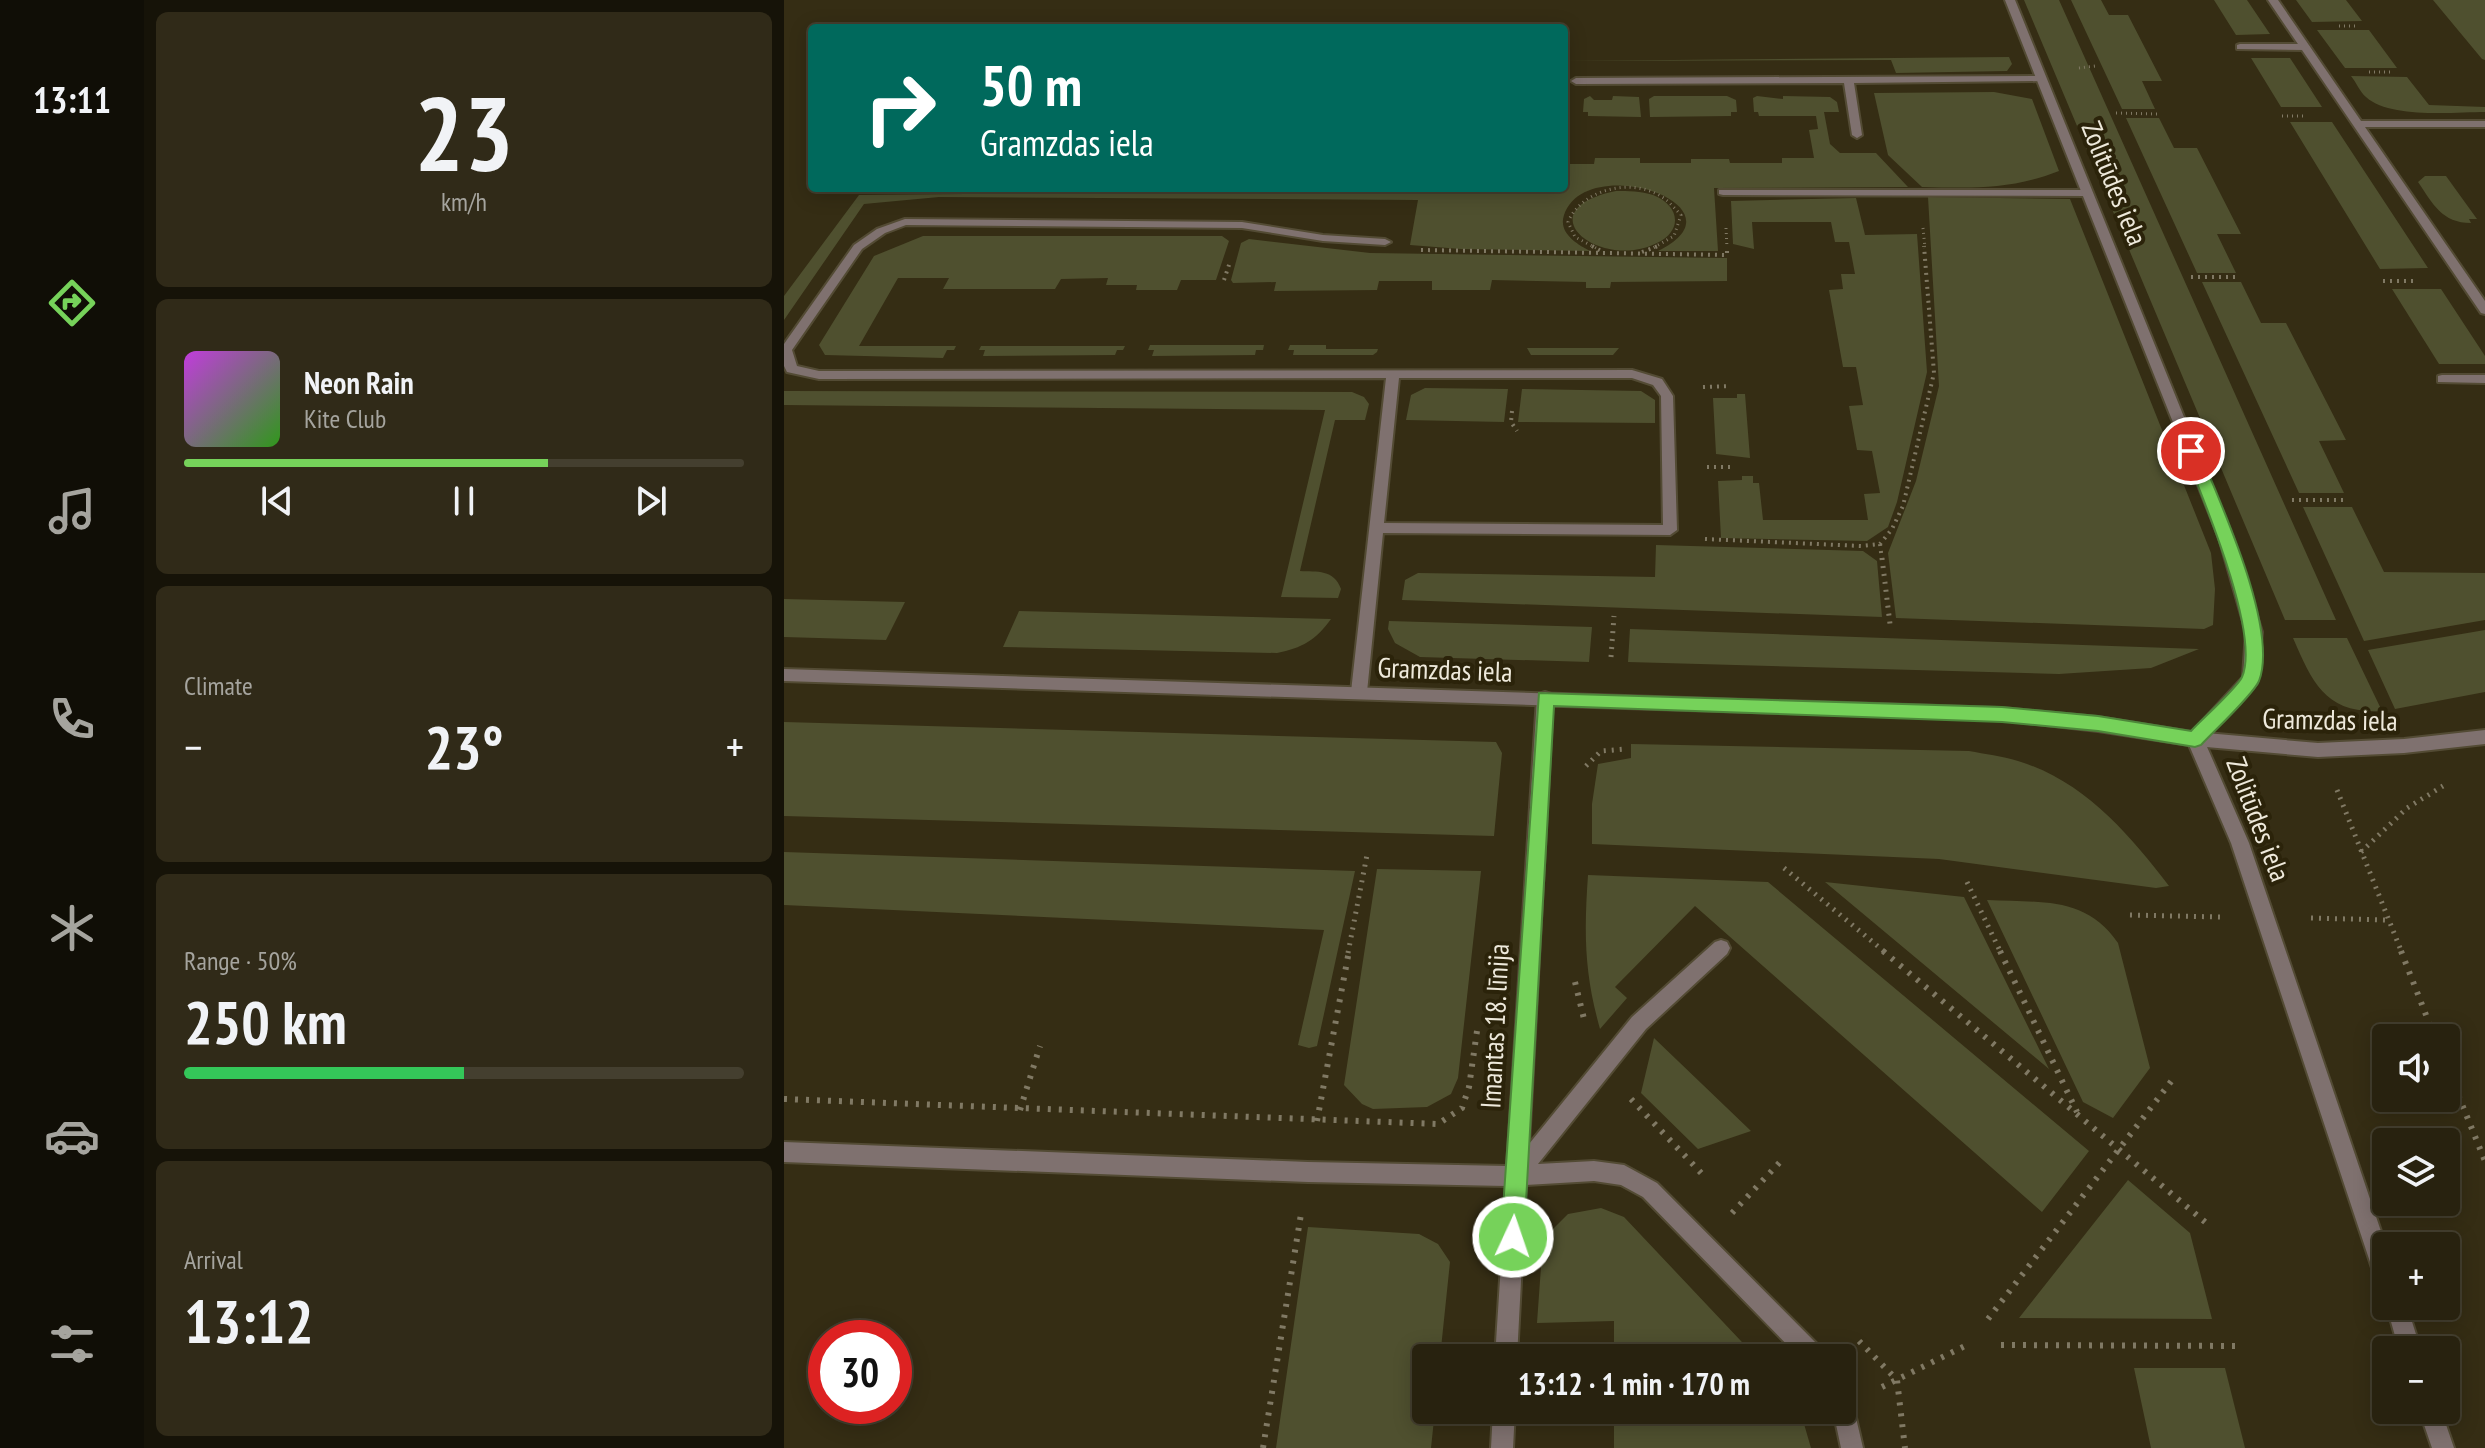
<!DOCTYPE html>
<html lang="en">
<head>
<meta charset="utf-8">
<style>
	:root { --surface:#28220f; --page:#302a18; --text:#f1f3f6; --muted:#a5a49e; --line:#443f2f; --accent:#76d25a }
	body { margin:0; font-family:"PT Sans Narrow",sans-serif; background:var(--page); color:var(--text); height:100vh; display:flex; flex-direction:column; font-size:30px; white-space:nowrap }
	* { box-sizing:border-box; margin:0 }
	p { font-size:26px; color:var(--muted) }
	.icon { flex:none; width:44px; height:44px; fill:none; stroke:currentColor; stroke-width:2; stroke-linecap:round; stroke-linejoin:round }
	.map { position:relative; flex:1; overflow:hidden }
	.panel { display:flex; flex-direction:column; gap:12px; padding:12px; background:#161308; width:640px }
	.panel>* { flex:none }
	.banner { position:absolute; left:24px; top:24px; width:760px; height:168px; border-radius:8px; box-shadow:0 4px 20px #0003,0 0 0 2px var(--line); background:#00695c; color:#fff; overflow:hidden }
	.fabs { position:absolute; left:1588px; top:1024px; display:grid; gap:16px }
	.fabs a { display:grid; place-items:center; width:88px; height:88px; border-radius:8px; background:var(--surface); box-shadow:0 4px 20px #0003,0 0 0 2px var(--line); font-size:40px }
	.speed { position:absolute; left:24px; top:1320px; display:flex; gap:16px; font-size:40px; font-weight:700; text-align:center }
	.speed>* { display:grid; place-content:center; width:104px; height:104px; border-radius:50%; background:var(--surface); box-shadow:0 4px 20px #0003,0 0 0 2px var(--line); line-height:1 }
	.speed .limit { border:12px solid #d22; background:#fff; color:#111 }
	.pin { position:absolute; display:grid; place-items:center; width:68px; height:68px; color:#fff; margin:-34px; border:4px solid #fff; border-radius:50%; box-shadow:0 2px 8px #0007 }
	.me { position:absolute; width:88px; margin:-44px; rotate:3deg; stroke-linejoin:round; filter:drop-shadow(0 0 6px #0008) }
	.turn { display:flex; align-items:center; gap:28px; height:168px; padding:0 40px; font-size:36px }
	.turn .icon { width:104px; height:104px; stroke-width:2.5 }
	.turn b { display:block; font-size:56px; line-height:68px }
	.big { font-size:60px; font-weight:600; line-height:1.1 }
	.panel .tile { flex:1; display:flex; flex-direction:column; justify-content:center; gap:12px; min-width:0; padding:0 28px; border-radius:12px; background:var(--page) }
	.panel .dial { align-items:center; gap:0 }
	.dial b { font-size:104px; line-height:1 }
	.song { display:flex; align-items:center; gap:24px }
	.cover { width:96px; height:96px; border-radius:12px; background:linear-gradient(135deg,hsl(290 70% 55%),hsl(110 70% 35%)) }
	.played { height:8px; border-radius:4px; background:linear-gradient(90deg,var(--accent) 65%,var(--line) 65%) }
	.keys { display:flex; justify-content:space-around; direction:ltr }
	.heat { display:flex; justify-content:space-between; align-items:center; font-size:44px; direction:ltr }
	.charge { height:12px; border-radius:6px; background:linear-gradient(90deg,#34c759 50%,var(--line) 0) }
	.trip { position:absolute; left:628px; top:1344px; width:444px; height:80px; border-radius:8px; background:var(--surface); box-shadow:0 4px 20px #0003,0 0 0 2px var(--line); font-weight:600; line-height:80px; text-align:center }
	main { display:flex; flex:1; min-height:0 }
	.dock { display:flex; flex-direction:column; width:144px; justify-content:space-around; align-items:center; background:#100e06; color:var(--muted) }
	.dock .icon { width:56px; height:56px }
	.dock .selected { color:var(--accent) }
	.dock b { font-size:36px; color:var(--text) }
	.map>svg:first-child { display:block }
</style>
</head>
<body>
<main>
<nav class="dock">
<b>13:11</b>
<svg class="icon selected" aria-label="directions" viewBox="0 0 24 24"><path d="M12 3l9 9-9 9-9-9zM9 14v-3h6M13 9l2 2-2 2"/></svg>
<svg class="icon" aria-label="music" viewBox="0 0 24 24"><path d="M9 18V5l10-2v13"/><circle cx="6" cy="18" r="3"/><circle cx="16" cy="16" r="3"/></svg>
<svg class="icon" aria-label="phone" viewBox="0 0 24 24"><path d="M5 4h4l2 5-3 2q2 4 5 5l2-3 5 2v4C11 20 4 13 5 4z"/></svg>
<svg class="icon" aria-label="climate" viewBox="0 0 24 24"><path d="M12 3v18M4 7l16 10M4 17L20 7"/></svg>
<svg class="icon" aria-label="car" viewBox="0 0 24 24"><path d="M5 17H2v-5l4-1 3-4h7l3 4 3 1v5h-3M9 17h6M6 11h13"/><circle cx="7" cy="17" r="2"/><circle cx="17" cy="17" r="2"/></svg>
<svg class="icon" aria-label="filters" viewBox="0 0 24 24"><path d="M4 7h16M4 17h16"/><circle cx="9" cy="7" r="2"/><circle cx="15" cy="17" r="2"/></svg>
</nav>
<section class="panel">
<div class="tile dial"><b>23</b><p>km/h</p></div>
<div class="tile">
<div class="song"><i class="cover"></i><div><b>Neon Rain</b><p>Kite Club</p></div></div>
<div class="played"></div>
<div class="keys"><svg class="icon" aria-label="previous" viewBox="0 0 24 24"><path d="M18 5L8 12l10 7zM5 5v14"/></svg><svg class="icon" aria-label="pause" viewBox="0 0 24 24"><path d="M8 5v14M16 5v14"/></svg><svg class="icon" aria-label="next" viewBox="0 0 24 24"><path d="M6 5l10 7-10 7zM19 5v14"/></svg></div>
</div>
<div class="tile"><p>Climate</p>
<div class="heat"><a>−</a><b class="big">23°</b><a>+</a></div>
</div>
<div class="tile"><p>Range · 50%</p><b class="big">250 km</b><div class="charge"></div></div>
<div class="tile"><p>Arrival</p><b class="big">13:12</b></div>
</section>
<div class="map">
<svg width="1701" height="1448" viewBox="0 0 1701 1448">
	<rect width="100%" height="100%" fill="#352d14"/>
	<path fill="#4f502f" d="M 1240,0 L 1275,0 L 1552,620 L 1501,620 Z
		M 1287,0 L 1317,0 L 1325,15 L 1344,15 L 1378,81 L 1358,81 L 1371,109 L 1338,109 Z
		M 1430,0 L 1463,0 L 1486,34 L 1452,35 Z
		M 1512,0 L 1562,0 L 1578,21 L 1528,22 Z
		M 1649,0 L 1701,0 L 1701,60 L 1698,59 Z
		M 1533,30 L 1585,30 L 1613,68 L 1561,68 Z
		M 1225,57 L 1228,64 L 1223,71 L 1112,73 L 1107,60 L 780,61 Z
		M 1467,58 L 1506,58 L 1538,107 L 1497,107 Z
		M 1567,76 L 1623,77 L 1645,105 L 1701,107 L 1701,112 C 1670,112 1606,119 1582,97 C 1576,92 1572,82 1567,76 Z
		M 1210,92 L 1248,99 L 1275,171 C 1227,190 1189,188 1138,187 L 1104,155 L 1090,93 Z
		M 806,96 L 810,100 L 828,100 L 829,96 L 855,97 L 857,117 L 804,116 L 804,112 L 799,112 L 800,99 Z
		M 870,96 L 943,96 L 952,100 L 953,112 L 947,112 L 947,116 L 866,117 L 865,99 Z
		M 973,96 L 999,99 L 999,96 L 1046,97 L 1053,102 L 1055,112 L 1040,112 L 1046,144 L 1056,153 L 1092,153 L 1124,187 L 930,188 L 934,251 L 874,251 C 967,206 802,150 780,215 C 774,233 793,244 806,251 L 677,249 L 626,245 L 634,200 L 155,197 L 80,204 L 0,320 L 0,296 L 75,195 L 780,188 L 780,164 L 810,164 L 811,158 L 856,158 L 856,163 L 907,163 L 907,159 L 945,159 L 946,163 L 998,163 L 998,158 L 1030,158 L 1025,130 L 1034,129 L 1032,116 L 975,116 L 974,112 L 970,112 L 969,98 Z
		M 1342,118 L 1375,118 L 1390,148 L 1413,148 L 1457,234 L 1433,234 L 1452,273 L 1413,273 Z
		M 1506,122 L 1548,122 L 1644,268 L 1596,269 Z
		M 1641,176 L 1662,176 L 1693,219 L 1685,219 L 1687,223 C 1658,223 1649,204 1634,182 Z
		M 832,191 C 844,191 857,191 869,195 C 895,205 900,230 873,243 C 816,272 739,210 832,191 Z
		M 1144,197 L 1286,199 L 1427,553 L 1431,589 L 1429,625 L 1420,629 L 1112,618 L 1104,553 L 1132,481 L 1155,386 Z
		M 1072,198 L 1081,235 L 1133,234 L 1143,372 L 1113,502 L 1104,527 L 1083,541 L 937,538 L 934,481 L 958,480 L 958,476 L 969,476 L 969,483 L 975,483 L 979,520 L 1084,520 L 1080,494 L 1096,493 L 1088,451 L 1073,450 L 1065,406 L 1079,405 L 1072,367 L 1059,367 L 1045,290 L 1059,289 L 1057,274 L 1071,274 L 1065,242 L 1051,242 L 1047,222 L 968,222 L 970,249 L 949,244 L 947,201 Z
		M 139,236 L 438,236 L 445,241 L 432,280 L 397,280 L 393,290 L 352,290 L 353,285 L 322,285 L 324,278 L 277,279 L 271,289 L 159,289 L 165,278 L 114,278 L 75,346 L 172,346 L 170,350 L 163,350 L 159,358 L 41,355 L 35,345 L 90,256 Z
		M 465,239 L 586,253 L 943,258 L 943,281 L 827,282 L 826,288 L 802,288 L 802,282 L 708,280 L 706,290 L 648,290 L 648,281 L 595,281 L 593,290 L 490,291 L 492,282 L 449,283 L 447,280 L 457,243 Z
		M 1418,282 L 1457,282 L 1477,323 L 1502,323 L 1562,440 L 1535,441 L 1560,493 L 1515,493 Z
		M 1608,289 L 1657,289 L 1701,356 L 1701,364 L 1655,364 Z
		M 366,345 L 480,345 L 479,350 L 472,350 L 471,355 L 368,356 L 370,350 L 364,350 Z
		M 506,345 L 542,345 L 542,349 L 594,349 L 593,352 L 589,355 L 509,355 L 510,350 L 504,350 Z
		M 197,346 L 341,346 L 339,350 L 333,350 L 331,355 L 199,356 L 201,350 L 195,350 Z
		M 743,348 L 835,348 L 829,355 L 747,355 Z
		M 641,388 L 724,389 L 720,422 L 622,420 L 627,395 Z
		M 738,389 L 857,391 L 871,400 L 871,423 L 734,422 Z
		M 0,391 L 568,392 L 580,397 L 585,404 L 581,420 L 551,420 L 516,571 C 533,572 550,569 557,589 L 554,598 L 497,597 L 541,410 L 0,405 Z
		M 953,394 L 961,394 L 966,458 L 932,454 L 929,398 L 953,398 Z
		M 1519,507 L 1568,507 L 1600,572 L 1701,573 L 1701,620 L 1580,641 Z
		M 872,545 L 1079,551 L 1093,561 L 1098,617 L 618,600 L 621,580 L 634,573 L 871,577 Z
		M 0,599 L 121,602 L 102,640 L 0,637 Z
		M 235,611 L 547,619 C 532,640 518,648 493,653 L 219,647 Z
		M 605,621 L 808,627 L 805,662 L 636,657 L 611,643 L 604,629 Z
		M 846,629 L 1415,649 L 1367,668 L 1275,674 L 844,662 Z
		M 1701,630 L 1701,692 L 1611,709 L 1584,650 Z
		M 1509,638 L 1563,638 L 1598,711 C 1542,714 1529,684 1509,638 Z
		M 0,722 L 712,742 L 718,753 L 710,836 L 0,816 Z
		M 847,744 L 1185,751 C 1201,754 1218,756 1234,761 C 1300,781 1345,834 1385,886 L 1372,888 L 1155,859 L 808,844 L 808,804 L 814,764 L 847,758 Z
		M 0,852 L 571,871 L 533,1046 L 525,1048 L 514,1045 L 540,930 L 0,905 Z
		M 593,869 L 697,871 L 674,1078 L 667,1094 L 643,1107 L 589,1109 L 578,1104 L 560,1085 Z
		M 804,875 L 984,882 L 1305,1151 L 1258,1212 L 911,906 L 831,987 L 843,998 L 816,1029 C 800,972 800,933 804,875 Z
		M 1041,882 L 1180,897 L 1265,1069 Z
		M 1203,900 C 1255,903 1301,895 1334,943 L 1366,1068 L 1329,1118 L 1299,1102 Z
		M 870,1038 L 967,1131 L 914,1149 L 857,1093 Z
		M 1344,1180 L 1406,1233 L 1428,1319 L 1235,1318 Z
		M 817,1208 L 840,1217 L 973,1358 L 830,1358 L 830,1321 L 753,1323 L 759,1239 L 784,1214 Z
		M 524,1227 L 635,1234 L 654,1244 L 666,1262 L 656,1358 L 642,1358 L 642,1410 L 651,1410 L 647,1448 L 492,1448 Z
		M 1350,1368 L 1441,1368 L 1461,1448 L 1367,1448 Z
		M 830,1410 L 1016,1410 L 1027,1448 L 830,1448 Z"/>
	<g fill="none" stroke-linecap="round" stroke-linejoin="round">
		<defs>
			<path id="service" d="M 1456,44 L 1521,44 L 1526,47 L 1521,50 L 1453,49 L 1453,45 Z
				M 1257,76 L 1262,79 L 1260,81 L 1070,83 L 1078,135 L 1073,138 L 1068,135 L 1060,83 L 792,84 L 787,81 L 792,78 Z
				M 935,190 L 1303,190 L 1308,193 L 1303,196 L 939,195 L 935,194 Z
				M 121,219 L 458,222 L 539,235 L 601,239 L 607,242 L 601,245 L 539,241 L 458,228 L 122,225 L 101,233 L 78,249 L 8,350 L 13,366 L 35,371 L 848,370 L 878,379 L 889,396 L 893,530 L 886,535 L 599,533 L 583,692 L 581,696 L 569,696 L 567,692 L 602,378 L 35,379 L 3,372 L 0,366 L 0,344 L 70,245 L 93,229 ZM 615,378 L 848,378 L 869,385 L 877,396 L 879,525 L 600,523 Z
				M 1658,375 L 1701,375 L 1701,383 L 1654,382 L 1654,376 Z"/>
			<path id="minor" d="M 1484,0 L 1494,0 L 1577,121 L 1701,121 L 1701,127 L 1581,127 L 1701,301 L 1701,314 L 1697,313 Z
				M 761,692 L 767,694 L 769,698 L 745,1144 L 848,1017 L 931,942 L 937,940 L 943,942 L 946,948 L 943,954 L 862,1029 L 754,1164 L 810,1161 L 840,1165 L 873,1183 L 1039,1350 L 1042,1358 L 1016,1358 L 859,1197 L 837,1185 L 810,1181 L 742,1185 L 733,1358 L 711,1358 L 722,1186 L 524,1182 L 0,1162 L 0,1142 L 524,1162 L 723,1166 L 753,698 L 755,694 Z
				M 1701,730 L 1701,744 L 1620,753 L 1534,757 L 1411,746 L 1405,744 L 1403,739 L 1405,734 L 1411,732 L 1534,743 L 1620,739 Z
				M 1058,1389 L 1066,1392 L 1079,1448 L 1057,1448 L 1049,1410 L 1058,1410 Z
				M 709,1410 L 731,1410 L 729,1448 L 707,1448 Z"/>
			<path id="tertiary" d="M 1221,0 L 1231,0 L 1449,538 L 1478,632 L 1473,683 L 1420,740 L 1465,843 L 1602,1246 L 1602,1288 L 1594,1285 L 1591,1277 L 1447,843 L 1405,745 L 1314,731 L 1218,720 L 0,681 L 0,669 L 1218,708 L 1314,717 L 1408,732 L 1459,677 L 1462,632 L 1435,538 Z
				M 1602,1304 L 1623,1306 L 1637,1350 L 1615,1350 Z
				M 1635,1410 L 1657,1410 L 1670,1448 L 1648,1448 Z"/>
		</defs>
		<use href="#service" stroke="#534b34" stroke-width="4"/>
		<use href="#minor" stroke="#534b34" stroke-width="4"/>
		<use href="#tertiary" stroke="#534b34" stroke-width="4"/>
		<path stroke="#807964" stroke-width="3" stroke-dasharray="1 4" stroke-linecap="butt" d="M 1555,26 L 1574,26
			M 1295,68 L 1311,66
			M 1585,72 L 1608,72
			M 1332,113 L 1373,114
			M 1498,116 L 1523,116
			M 942,228 L 943,248
			M 1139,228 L 1141,248
			M 812,248 L 791,237 L 784,222 C 798,189 848,177 878,197 C 885,201 891,209 897,215 L 890,236 L 869,248"/>
		<path stroke="#807964" stroke-width="4" stroke-dasharray="2 5" stroke-linecap="butt" d="M 808,246 L 817,251
			M 637,250 L 943,255 L 943,246
			M 858,252 L 874,246
			M 1407,277 L 1454,277
			M 440,280 L 446,262
			M 1599,281 L 1632,281
			M 919,387 L 946,386
			M 728,411 L 727,422 L 733,431
			M 923,467 L 950,467
			M 1508,500 L 1563,500
			M 921,539 L 1077,546 L 1096,544 L 1108,529 L 1119,506 L 1150,373 L 1140,246
			M 1096,544 L 1098,560"/>
		<path stroke="#807964" stroke-width="5" stroke-dasharray="2 6" stroke-linecap="butt" d="M 1098,558 L 1106,624
			M 827,657 L 830,616
			M 802,766 L 817,751 L 842,749
			M 1553,790 L 1618,953
			M 1577,852 L 1623,808 L 1659,786
			M 1000,868 L 1102,953
			M 1183,882 L 1217,953
			M 1346,915 L 1437,917
			M 1527,918 L 1603,920
			M 564,953 L 583,855"/>
		<path stroke="#807964" stroke-width="6" stroke-dasharray="3 8" stroke-linecap="butt" d="M 1099,951 L 1427,1227
			M 1216,951 L 1293,1112
			M 1617,951 L 1651,1038
			M 791,982 L 800,1019
			M 1662,1065 L 1701,1161
			M 0,1099 L 654,1124 L 678,1108 L 685,1087 L 693,1031
			M 847,1099 L 920,1176
			M 236,1110 L 256,1046
			M 533,1121 L 565,951
			M 948,1213 L 997,1161
			M 1204,1319 L 1389,1079
			M 1075,1341 L 1113,1380 L 1121,1448
			M 1217,1345 L 1458,1346
			M 1098,1387 L 1185,1344
			M 479,1448 L 517,1214"/>
		<use href="#service" fill="#7f716f" fill-rule="evenodd"/>
		<use href="#minor" fill="#7f716f" fill-rule="evenodd"/>
		<use href="#tertiary" fill="#7f716f" fill-rule="evenodd"/>
	</g>
	<path fill="#76d25a" stroke="#4d883a" stroke-width="2" d="M 1407,446 L 1415,451 C 1436,502 1495,629 1475,681 C 1469,695 1430,731 1417,745 L 1411,747 L 1314,731 L 1218,722 L 770,706 L 740,1237 L 737,1245 L 729,1249 L 720,1245 L 717,1237 L 755,693 L 1218,707 L 1314,716 L 1407,731 C 1417,720 1453,688 1458,677 C 1477,634 1418,496 1400,451 Z"/>
	<g text-anchor="middle" dominant-baseline="central" stroke-width="8" stroke-linejoin="round" paint-order="stroke">
		<g font-size="28" fill="#eee9db" stroke="#2b230a">
			<text transform="translate(1331 183) rotate(68)">Zolitūdes iela</text>
			<text transform="translate(661 669) rotate(2)">Gramzdas iela</text>
			<text transform="translate(1546 719) rotate(1)">Gramzdas iela</text>
			<text transform="translate(1475 819) rotate(69)">Zolitūdes iela</text>
			<text transform="translate(710 1026) rotate(-87)">Imantas 18. līnija</text>
		</g>
	</g>
</svg>
<div class="fabs">
<a><svg class="icon" aria-label="sound" viewBox="0 0 24 24"><path d="M4 9h4l5-4v14l-5-4H4zM17 9q2 3 0 6"/></svg></a>
<a><svg class="icon" aria-label="layers" viewBox="0 0 24 24"><path d="M12 4l9 5-9 5-9-5zM3 14l9 5 9-5"/></svg></a>
<a>+</a>
<a>−</a>
</div>
<div class="speed"><div class="limit">30</div></div>
<div class="pin" style="left:1407px;top:451px;background:#d93025"><svg class="icon" aria-label="arrive" viewBox="0 0 24 24"><path d="M6 21V4h12l-3 4 3 4H6"/></svg></div>
<svg class="me" style="left:729px;top:1237px" viewBox="-20 -20 40 40"><circle r="17" fill="#76d25a" stroke="#fff" stroke-width="3"/><path d="M0-11L8 9 0 5-8 9z" fill="#fff"/></svg>
<div class="trip">13:12 · 1 min · 170 m</div>
<div class="banner">
<div class="turn"><svg class="icon" aria-label="right" viewBox="0 0 24 24"><path d="M7 20v-9h11M14 6l5 5-5 5"/></svg><div><b>50 m</b>Gramzdas iela</div></div>
</div>
</div>
</main>
</body>
</html>
